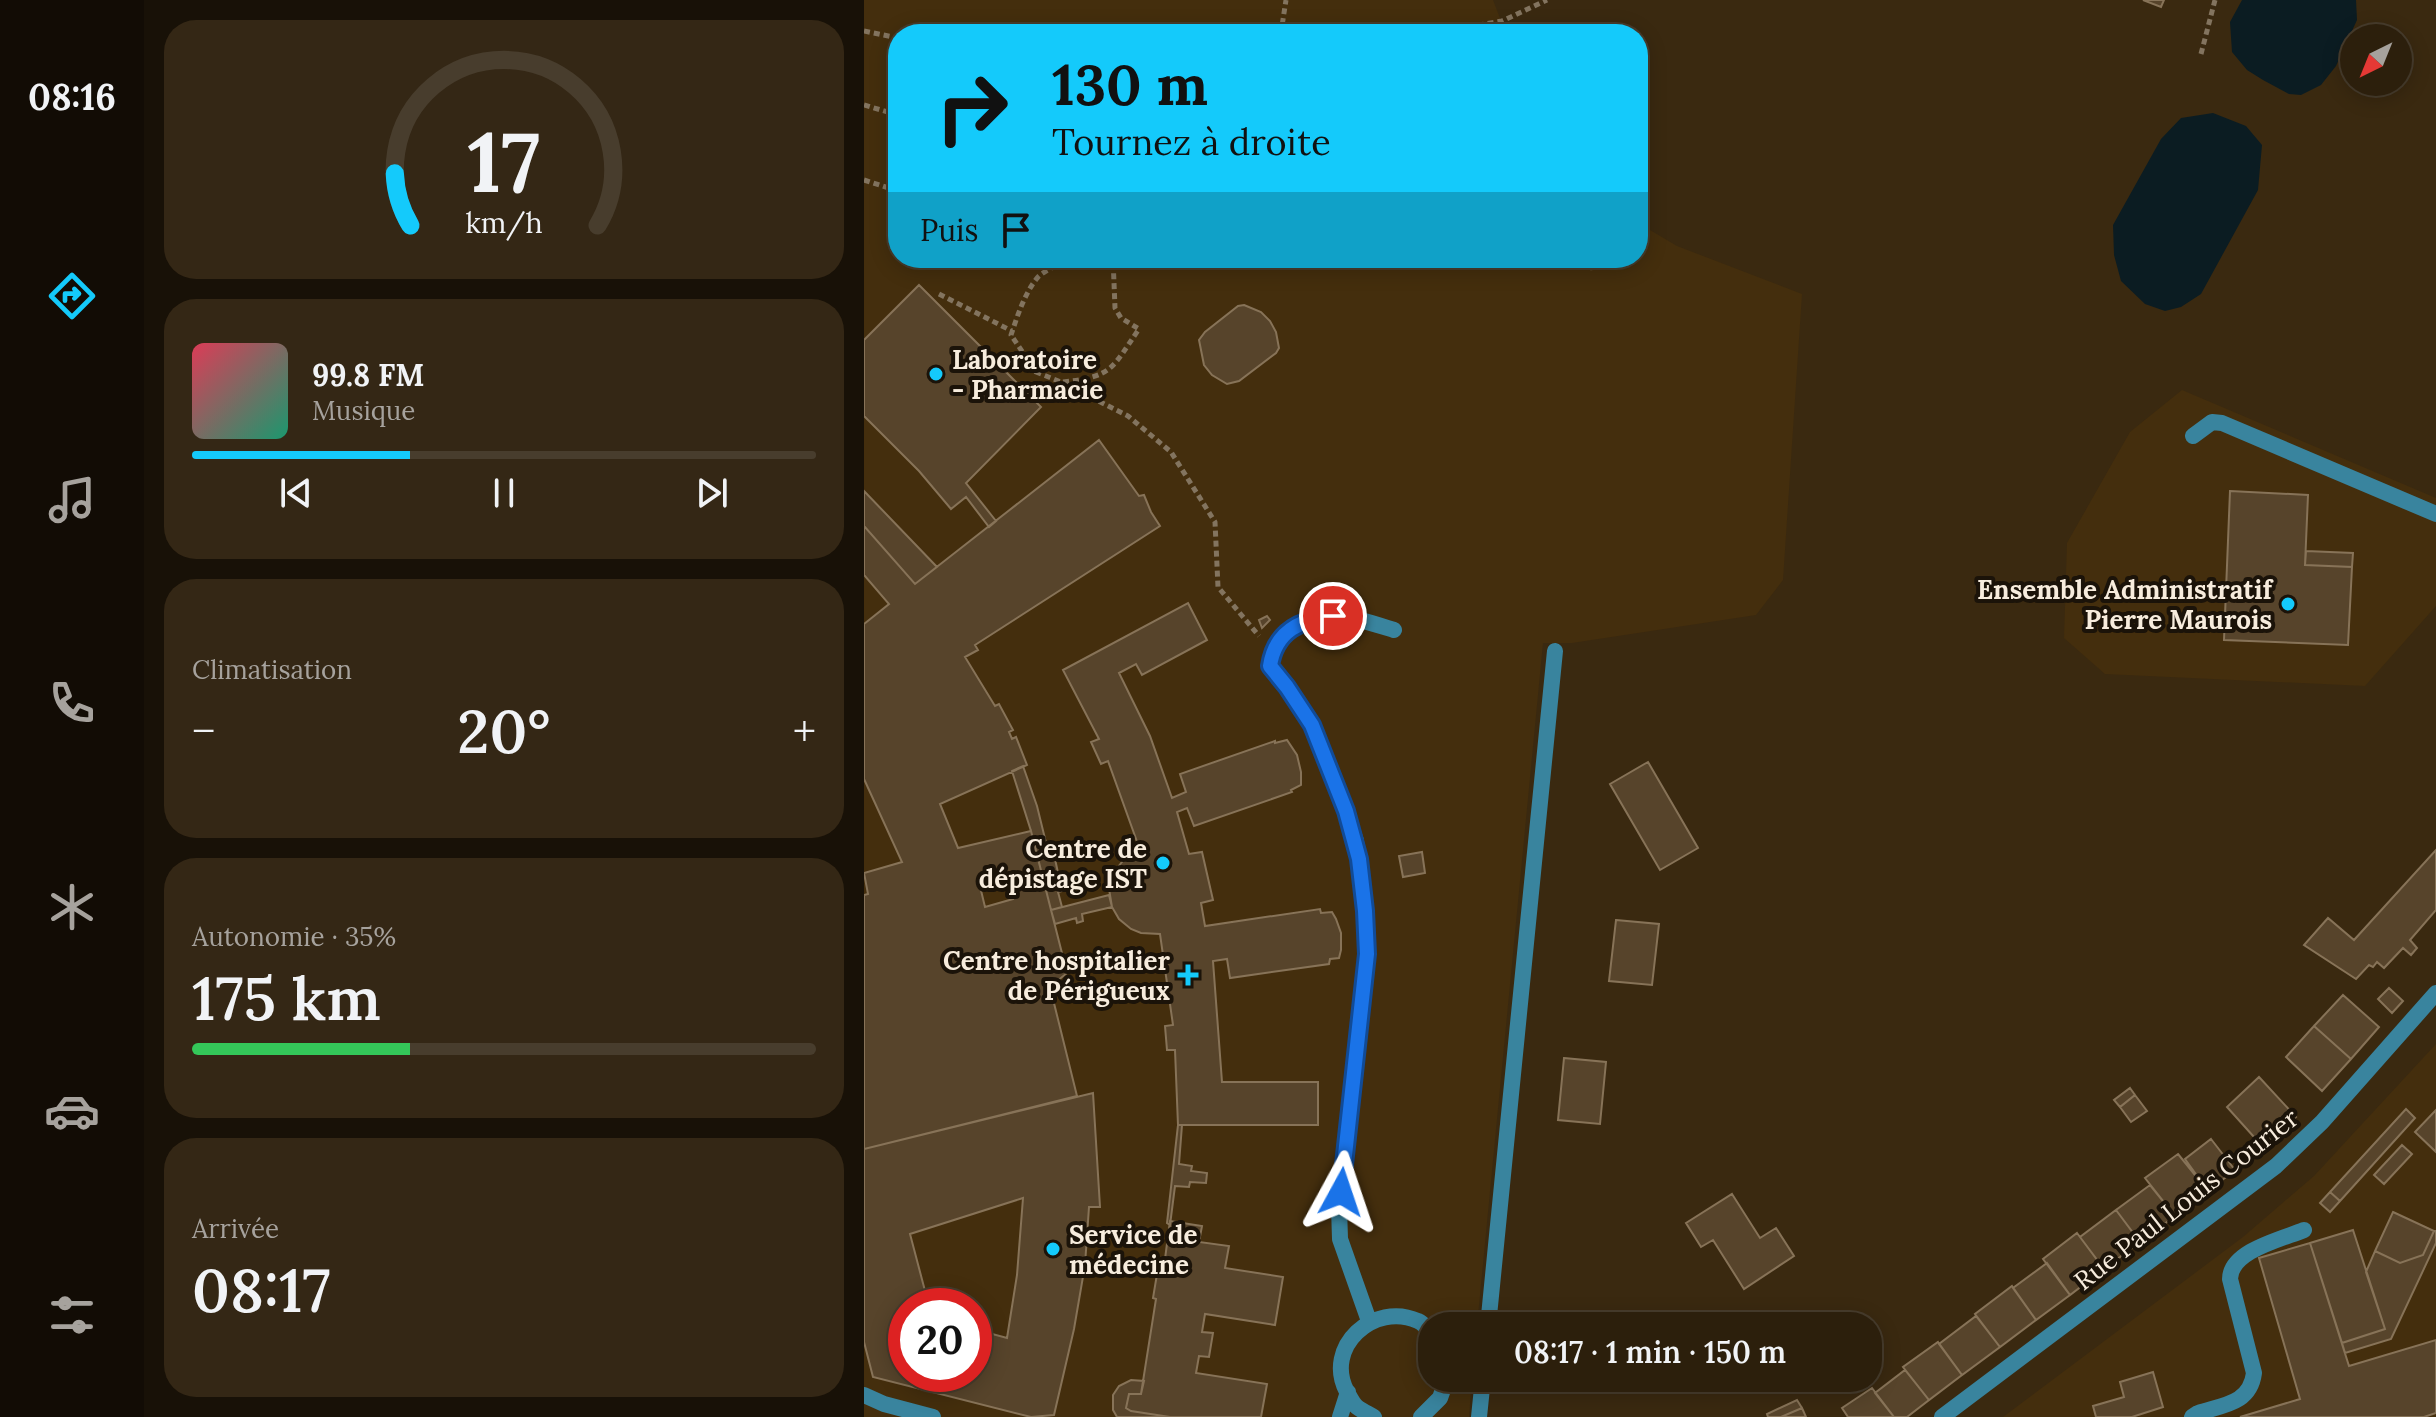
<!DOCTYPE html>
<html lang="fr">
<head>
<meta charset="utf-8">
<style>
	:root { --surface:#2c1f0c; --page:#342715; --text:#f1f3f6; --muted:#a6a29d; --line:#483d2d; --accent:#14cafb }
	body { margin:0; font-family:Lora,serif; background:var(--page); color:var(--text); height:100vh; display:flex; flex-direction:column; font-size:30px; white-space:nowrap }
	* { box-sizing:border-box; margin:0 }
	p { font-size:26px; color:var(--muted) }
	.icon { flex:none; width:44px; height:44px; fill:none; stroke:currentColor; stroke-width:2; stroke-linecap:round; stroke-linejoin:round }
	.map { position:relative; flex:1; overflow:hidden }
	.side { display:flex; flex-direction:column; gap:20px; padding:20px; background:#181107; width:720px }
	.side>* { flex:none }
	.hud { position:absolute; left:24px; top:24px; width:760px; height:244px; border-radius:32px; box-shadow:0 4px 20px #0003,0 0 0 2px var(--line); background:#14cafb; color:#111; overflow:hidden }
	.needle { width:52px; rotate:223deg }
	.controls { position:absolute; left:1476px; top:24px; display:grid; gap:16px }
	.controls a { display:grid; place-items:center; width:72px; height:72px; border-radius:50%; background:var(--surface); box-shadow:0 4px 20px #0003,0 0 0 2px var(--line); font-size:40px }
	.speed { position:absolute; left:24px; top:1288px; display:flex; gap:16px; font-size:40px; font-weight:700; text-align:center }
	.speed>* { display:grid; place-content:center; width:104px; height:104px; border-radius:50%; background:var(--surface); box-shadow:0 4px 20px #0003,0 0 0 2px var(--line); line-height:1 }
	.speed .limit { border:12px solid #d22; background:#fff; color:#111 }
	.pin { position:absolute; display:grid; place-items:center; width:68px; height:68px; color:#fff; margin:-34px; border:4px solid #fff; border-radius:50%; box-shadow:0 2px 8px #0007 }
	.me { position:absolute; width:88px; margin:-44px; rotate:5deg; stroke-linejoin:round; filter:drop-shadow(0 0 6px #0008) }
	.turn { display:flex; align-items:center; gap:28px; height:168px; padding:0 32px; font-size:36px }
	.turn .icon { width:104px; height:104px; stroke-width:2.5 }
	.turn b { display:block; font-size:56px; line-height:68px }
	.then { display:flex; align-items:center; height:76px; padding:0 32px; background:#0003; gap:16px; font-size:30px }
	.big { font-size:60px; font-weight:600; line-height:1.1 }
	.side .card { flex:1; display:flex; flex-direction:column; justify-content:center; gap:12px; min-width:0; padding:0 28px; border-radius:32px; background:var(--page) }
	.side .dial { align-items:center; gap:0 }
	.dial svg { height:208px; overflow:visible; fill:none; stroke:var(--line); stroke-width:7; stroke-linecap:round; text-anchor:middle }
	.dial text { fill:var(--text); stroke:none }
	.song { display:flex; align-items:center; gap:24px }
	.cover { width:96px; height:96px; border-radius:12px; background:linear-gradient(135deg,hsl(350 70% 55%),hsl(160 70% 35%)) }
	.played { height:8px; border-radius:4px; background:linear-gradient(90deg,var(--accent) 35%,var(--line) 35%) }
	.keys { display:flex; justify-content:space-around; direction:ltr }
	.heat { display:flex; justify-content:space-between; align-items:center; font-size:44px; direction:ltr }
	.charge { height:12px; border-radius:6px; background:linear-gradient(90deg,#34c759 35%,var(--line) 0) }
	.trip { position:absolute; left:554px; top:1312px; width:464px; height:80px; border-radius:32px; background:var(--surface); box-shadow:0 4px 20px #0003,0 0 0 2px var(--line); font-weight:600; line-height:80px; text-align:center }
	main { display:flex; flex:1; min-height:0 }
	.tabs { display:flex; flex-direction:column; width:144px; justify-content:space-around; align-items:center; background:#120c05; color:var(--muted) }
	.tabs .icon { width:56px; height:56px }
	.tabs .current { color:var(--accent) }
	.tabs b { font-size:36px; color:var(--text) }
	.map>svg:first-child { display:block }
</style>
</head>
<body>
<main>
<nav class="tabs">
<b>08:16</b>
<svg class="icon current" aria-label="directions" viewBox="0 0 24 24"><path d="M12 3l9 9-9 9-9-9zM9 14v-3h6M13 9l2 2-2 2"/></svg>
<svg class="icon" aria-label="music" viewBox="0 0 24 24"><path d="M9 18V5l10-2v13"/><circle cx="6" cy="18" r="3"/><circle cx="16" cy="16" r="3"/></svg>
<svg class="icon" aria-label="phone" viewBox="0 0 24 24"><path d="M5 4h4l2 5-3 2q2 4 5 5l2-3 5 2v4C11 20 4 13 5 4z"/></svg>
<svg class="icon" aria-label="climate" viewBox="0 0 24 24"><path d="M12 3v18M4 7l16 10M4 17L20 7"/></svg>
<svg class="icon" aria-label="car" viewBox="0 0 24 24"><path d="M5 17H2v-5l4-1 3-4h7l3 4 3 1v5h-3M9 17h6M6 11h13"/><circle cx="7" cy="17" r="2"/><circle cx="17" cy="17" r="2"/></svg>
<svg class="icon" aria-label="filters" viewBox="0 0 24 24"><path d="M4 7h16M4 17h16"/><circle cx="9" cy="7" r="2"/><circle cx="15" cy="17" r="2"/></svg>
</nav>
<section class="side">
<div class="card dial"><svg viewBox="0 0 100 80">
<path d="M14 69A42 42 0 1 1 86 69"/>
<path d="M14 69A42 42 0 0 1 8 49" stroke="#14cafb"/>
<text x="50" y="56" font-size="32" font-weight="700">17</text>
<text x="50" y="72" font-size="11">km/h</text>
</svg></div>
<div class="card">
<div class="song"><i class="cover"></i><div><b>99.8 FM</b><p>Musique</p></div></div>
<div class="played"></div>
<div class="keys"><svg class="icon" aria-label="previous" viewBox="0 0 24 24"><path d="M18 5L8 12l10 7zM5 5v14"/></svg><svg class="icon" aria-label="pause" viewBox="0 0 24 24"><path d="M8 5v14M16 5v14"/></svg><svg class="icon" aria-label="next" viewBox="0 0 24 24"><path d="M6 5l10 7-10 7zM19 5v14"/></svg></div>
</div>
<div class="card"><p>Climatisation</p>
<div class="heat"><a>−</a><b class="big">20°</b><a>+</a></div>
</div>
<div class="card"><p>Autonomie · 35%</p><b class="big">175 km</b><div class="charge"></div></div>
<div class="card"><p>Arrivée</p><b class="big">08:17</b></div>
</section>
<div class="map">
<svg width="1572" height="1417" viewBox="0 0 1572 1417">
	<rect width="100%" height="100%" fill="#3a2910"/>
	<path fill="#442e0d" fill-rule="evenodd" d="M 0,0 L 629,0 L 642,34 L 34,34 L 34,258 L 774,258 L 774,223 L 813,246 L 938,294 L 919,580 L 892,615 L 708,643 L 679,643 L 613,1326 L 568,1326 L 568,1378 L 608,1378 L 605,1417 L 0,1417 ZM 42,1306 L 110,1306 L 110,1374 L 42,1374 Z
		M 1318,390 L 1572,498 L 1572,606 L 1501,686 L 1241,674 L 1200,638 L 1203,543 L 1266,432 Z
		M 1572,1044 L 1572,1417 L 1139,1417 L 1379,1237 L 1450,1176 Z"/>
	<path fill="#0b1c22" d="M 1378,0 L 1492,0 L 1493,20 L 1472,66 L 1457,85 L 1437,95 L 1425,94 L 1399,80 L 1383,70 L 1368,52 L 1366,22 Z
		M 1349,113 L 1382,126 L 1398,145 L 1394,190 L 1337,294 L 1317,307 L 1301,311 L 1281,304 L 1257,281 L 1250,255 L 1249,225 L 1297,139 L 1317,118 Z"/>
	<path fill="#57442b" stroke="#877358" stroke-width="2" fill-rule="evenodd" d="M 1279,0 L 1300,0 L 1297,7 Z
		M 55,285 L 177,407 L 102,483 L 132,521 L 125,527 L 102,497 L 87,509 L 55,471 L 0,416 L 0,340 Z
		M 380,305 L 397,312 L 406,321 L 412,332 L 415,348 L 412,353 L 375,381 L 363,384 L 348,375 L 340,365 L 335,340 L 341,332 L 374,306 Z
		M 235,440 L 275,496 L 280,495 L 287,512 L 296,526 L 111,645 L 114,650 L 101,657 L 131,706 L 135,704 L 149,730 L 145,732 L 148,739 L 152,737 L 163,765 L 76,804 L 94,848 L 167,831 L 203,973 L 186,987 L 213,1096 L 0,1149 L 0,895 L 4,894 L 0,873 L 38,862 L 0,779 L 0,624 L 25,604 L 0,575 L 0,526 L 51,584 ZM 142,871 L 149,899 L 121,907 L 114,878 Z
		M 0,491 L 73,567 L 51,584 L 0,526 Z
		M 1366,491 L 1444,495 L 1441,565 L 1488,567 L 1484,645 L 1360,640 Z
		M 1442,551 L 1489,553 L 1488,567 L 1441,565 Z
		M 324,603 L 343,640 L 278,675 L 272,664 L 255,673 L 286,736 L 308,798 L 322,792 L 316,774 L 411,741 L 411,743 L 423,740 L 433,755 L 437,772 L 437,785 L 427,790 L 428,792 L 330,826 L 323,808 L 313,812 L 325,854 L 338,852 L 349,900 L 337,903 L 341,926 L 456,909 L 457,913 L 468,912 L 472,919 L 477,933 L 477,950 L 475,958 L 466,959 L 465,964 L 366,978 L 363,959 L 349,961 L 358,1082 L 454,1082 L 454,1125 L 314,1125 L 311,1050 L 303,1050 L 301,1026 L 309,1025 L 296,934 L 277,933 L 267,929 L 255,919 L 248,907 L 245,889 L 248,875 L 261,858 L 276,850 L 244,761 L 237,764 L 227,742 L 235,739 L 199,670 Z
		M 403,616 L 406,620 L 398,628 L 395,620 Z
		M 784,762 L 834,848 L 796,870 L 746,784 Z
		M 159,766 L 173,806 L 186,859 L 191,859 L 198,891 L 194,892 L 198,907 L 187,910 L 167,831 L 148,771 Z
		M 1572,850 L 1572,910 L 1546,940 L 1553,948 L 1547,955 L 1539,948 L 1520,968 L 1513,962 L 1509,967 L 1505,965 L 1492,979 L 1440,945 L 1464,918 L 1490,940 Z
		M 558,852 L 561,873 L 539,877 L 535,856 Z
		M 245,895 L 248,907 L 218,914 L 219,921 L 213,923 L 212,918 L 191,924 L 187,910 Z
		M 752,920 L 795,924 L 788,985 L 745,981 Z
		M 1525,988 L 1539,1001 L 1528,1013 L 1514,999 Z
		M 1479,995 L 1515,1027 L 1487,1059 L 1450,1026 Z
		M 1450,1026 L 1487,1059 L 1458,1091 L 1422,1057 Z
		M 700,1058 L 742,1062 L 736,1124 L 694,1120 Z
		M 1395,1077 L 1432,1117 L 1399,1147 L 1363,1107 Z
		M 1266,1088 L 1271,1095 L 1256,1107 L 1250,1100 Z
		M 229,1093 L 236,1207 L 225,1207 L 221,1265 L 210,1329 L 190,1415 L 167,1417 L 9,1377 L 0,1342 L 0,1149 ZM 159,1198 L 153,1275 L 143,1338 L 110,1329 L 110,1374 L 42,1374 L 42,1306 L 65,1306 L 46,1234 Z
		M 1271,1095 L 1283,1111 L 1267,1122 L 1256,1107 Z
		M 1542,1109 L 1551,1118 L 1476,1201 L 1466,1192 Z
		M 1572,1110 L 1572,1152 L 1551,1132 Z
		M 314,1125 L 318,1125 L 315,1164 L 328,1166 L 327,1171 L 343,1173 L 342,1183 L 326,1182 L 325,1187 L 311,1186 L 306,1225 L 303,1223 Z
		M 1347,1139 L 1371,1170 L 1344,1191 L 1321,1159 Z
		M 1538,1145 L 1548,1154 L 1520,1184 L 1510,1175 Z
		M 1314,1154 L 1344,1191 L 1311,1216 L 1281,1178 Z
		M 1286,1185 L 1311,1216 L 1276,1242 L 1252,1210 Z
		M 1466,1192 L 1476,1201 L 1466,1212 L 1456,1203 Z
		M 868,1194 L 896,1238 L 912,1228 L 930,1256 L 880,1289 L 849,1240 L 837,1247 L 822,1223 Z
		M 1252,1210 L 1276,1242 L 1240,1269 L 1216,1237 Z
		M 1529,1212 L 1570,1231 L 1559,1255 L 1536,1263 L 1511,1251 Z
		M 306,1221 L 338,1226 L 335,1242 L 365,1246 L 361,1268 L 419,1277 L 411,1325 L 341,1314 L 338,1332 L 349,1333 L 345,1357 L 335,1356 L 332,1373 L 403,1384 L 397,1417 L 306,1417 L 267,1411 L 262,1408 L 265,1394 L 277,1394 L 292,1299 L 289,1298 L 294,1268 L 296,1268 L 298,1258 L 301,1259 Z
		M 1489,1230 L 1521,1329 L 1478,1343 L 1446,1243 Z
		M 1570,1231 L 1572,1231 L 1572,1243 L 1527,1339 L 1481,1353 L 1478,1343 L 1521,1329 L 1502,1272 L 1511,1251 L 1536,1263 L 1559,1255 Z
		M 1213,1233 L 1240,1269 L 1206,1295 L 1179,1259 Z
		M 1446,1243 L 1485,1366 L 1572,1340 L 1572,1413 L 1560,1417 L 1376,1417 L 1436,1399 L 1395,1258 Z
		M 1183,1263 L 1206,1295 L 1172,1320 L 1149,1288 Z
		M 1148,1286 L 1172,1320 L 1136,1347 L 1111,1314 Z
		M 1112,1316 L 1136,1347 L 1098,1375 L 1075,1344 Z
		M 1074,1342 L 1098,1375 L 1065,1400 L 1039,1367 Z
		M 1041,1370 L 1065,1400 L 1043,1417 L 1030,1417 L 1011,1393 Z
		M 1289,1372 L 1299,1407 L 1268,1417 L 1232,1417 L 1229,1406 L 1260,1397 L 1256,1382 Z
		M 267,1380 L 280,1381 L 277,1394 L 265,1394 L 262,1408 L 267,1411 L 306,1417 L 253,1417 L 249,1410 L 249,1395 L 255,1386 Z
		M 1008,1388 L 1030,1417 L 984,1417 L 978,1408 Z
		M 933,1400 L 938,1408 L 917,1417 L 904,1417 L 903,1414 Z
		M 938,1408 L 942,1417 L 917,1417 Z"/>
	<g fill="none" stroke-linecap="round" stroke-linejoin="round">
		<path stroke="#83745f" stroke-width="5" stroke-dasharray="6 4" stroke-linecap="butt" d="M 604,27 L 638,21 L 683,0
			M 0,31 L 34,38
			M 419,34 L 418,26 L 422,0
			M 1337,54 L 1351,0
			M 0,105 L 34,115
			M 0,180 L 34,191
			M 172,258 L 191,266
			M 199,258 C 191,268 181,270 174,277 C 161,292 153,317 147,335 L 172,372 L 197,382 L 264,416 L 307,452 L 351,522 L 354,587 L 395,636
			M 728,258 L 729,270
			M 75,294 L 148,331
			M 199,382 C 249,377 248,368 275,329 L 257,318 L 251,308 L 249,258"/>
		<path stroke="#39849e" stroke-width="16" d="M 1329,436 L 1348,422 L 1358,423 L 1572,514
			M 505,1321 L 476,1239 L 475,1207 L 503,954 L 501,911 L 492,841 L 468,772 L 448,725 L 423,687 L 406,666 C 408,652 412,644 423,634 C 456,605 491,618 530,630
			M 624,1326 L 691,651
			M 0,1395 L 20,1404 L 69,1417
			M 476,1417 L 484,1392
			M 510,1417 C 505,1414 498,1411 493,1407 C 489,1404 486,1397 483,1392 C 459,1347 510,1301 554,1321 C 559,1323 564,1329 568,1333
			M 557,1417 L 576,1398 L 583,1378
			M 615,1417 L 619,1378
			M 1328,1417 L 1334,1413 C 1359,1405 1386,1404 1390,1373 L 1366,1279 C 1366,1251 1418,1239 1440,1230"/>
		<path stroke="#39849e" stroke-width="16" d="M 1078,1417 L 1412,1166 L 1458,1122 L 1572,993"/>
	</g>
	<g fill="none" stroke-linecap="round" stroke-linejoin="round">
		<defs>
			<path id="route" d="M 469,616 C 437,619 411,631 406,666 L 423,687 L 448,725 L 482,811 L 495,859 L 501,911 L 503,954 L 477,1192"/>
		</defs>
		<use href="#route" stroke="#114b97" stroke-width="20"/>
		<use href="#route" stroke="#1a73e8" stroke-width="14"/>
	</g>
	<g fill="#14cafb" stroke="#1b1309" stroke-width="3">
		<circle cx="72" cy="374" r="8"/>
		<circle cx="1424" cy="604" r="8"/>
		<circle cx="299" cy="863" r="8"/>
		<path d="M320 963h8v8h8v8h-8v8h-8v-8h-8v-8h8z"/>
		<circle cx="189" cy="1249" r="8"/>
	</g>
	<g text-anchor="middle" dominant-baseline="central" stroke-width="8" stroke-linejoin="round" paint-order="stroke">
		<g font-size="26" font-weight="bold" fill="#f7ecdd" stroke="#1b1309" text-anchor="end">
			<text x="88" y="359" text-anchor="start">Laboratoire<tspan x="88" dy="30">- Pharmacie</tspan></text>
			<text x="1408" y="589">Ensemble Administratif<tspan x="1408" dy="30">Pierre Maurois</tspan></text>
			<text x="283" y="848">Centre de<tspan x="283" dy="30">dépistage IST</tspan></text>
			<text x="306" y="960">Centre hospitalier<tspan x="306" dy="30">de Périgueux</tspan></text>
			<text x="205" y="1234" text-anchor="start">Service de<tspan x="205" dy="30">médecine</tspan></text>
		</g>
		<g font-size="26" fill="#f7ecdd" stroke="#1b1309">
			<text transform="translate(1322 1199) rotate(-38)">Rue Paul Louis Courier</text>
		</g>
	</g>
</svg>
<div class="controls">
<a><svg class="needle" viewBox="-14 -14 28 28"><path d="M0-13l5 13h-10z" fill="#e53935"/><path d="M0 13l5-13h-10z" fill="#a6a29d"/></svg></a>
</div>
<div class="speed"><div class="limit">20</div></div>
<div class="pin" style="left:469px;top:616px;background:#d93025"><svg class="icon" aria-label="arrive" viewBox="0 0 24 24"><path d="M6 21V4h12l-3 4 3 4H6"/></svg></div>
<svg class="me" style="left:477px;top:1192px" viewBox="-20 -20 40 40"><path d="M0-17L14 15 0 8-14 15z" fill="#1a73e8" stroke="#fff" stroke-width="4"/></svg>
<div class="trip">08:17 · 1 min · 150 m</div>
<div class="hud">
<div class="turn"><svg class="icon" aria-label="right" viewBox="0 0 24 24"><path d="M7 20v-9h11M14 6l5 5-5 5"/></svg><div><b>130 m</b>Tournez à droite</div></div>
<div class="then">Puis<svg class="icon" aria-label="arrive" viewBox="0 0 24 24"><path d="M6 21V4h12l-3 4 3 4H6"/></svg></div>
</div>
</div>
</main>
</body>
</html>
